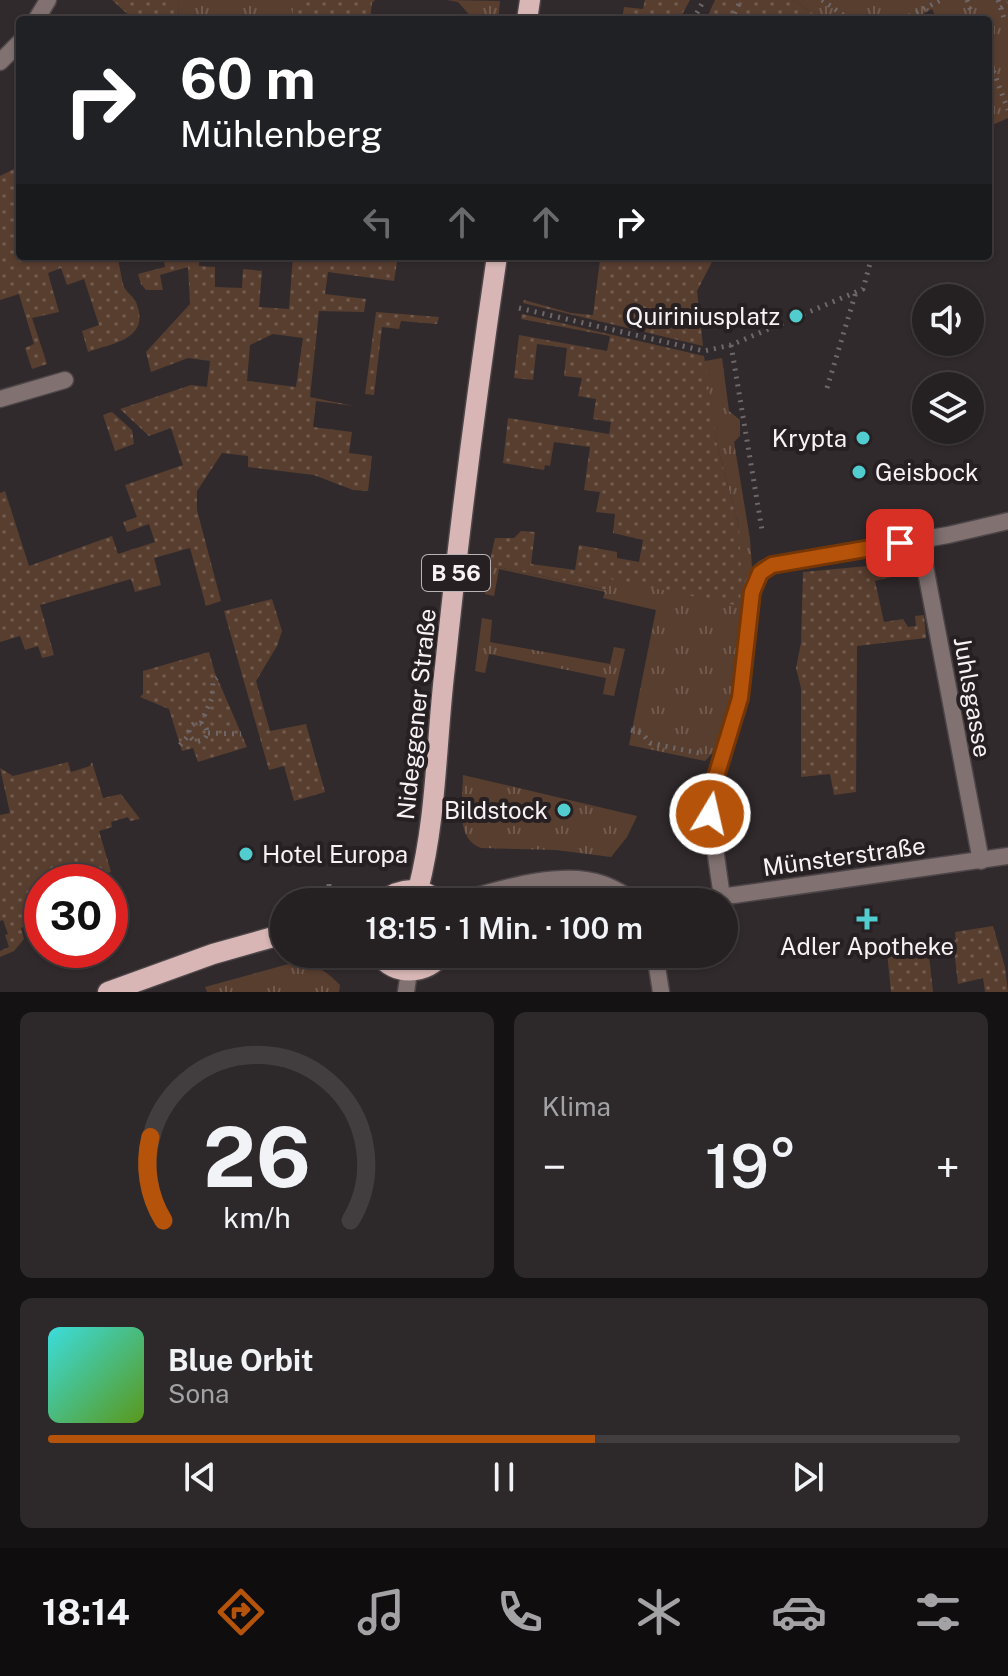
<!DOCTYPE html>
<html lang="de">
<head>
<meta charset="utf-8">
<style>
	:root { --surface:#252022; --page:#2d282a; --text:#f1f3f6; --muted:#a3a3a5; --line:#423e40; --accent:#b45309 }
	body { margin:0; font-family:"Public Sans",sans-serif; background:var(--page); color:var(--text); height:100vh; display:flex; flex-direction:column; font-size:30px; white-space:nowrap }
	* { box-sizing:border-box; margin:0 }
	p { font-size:26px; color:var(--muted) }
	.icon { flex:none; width:44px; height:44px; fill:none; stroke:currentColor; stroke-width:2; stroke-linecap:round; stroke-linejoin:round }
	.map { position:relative; height:992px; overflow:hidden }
	.panel { display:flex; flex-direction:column; gap:20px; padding:20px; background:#141213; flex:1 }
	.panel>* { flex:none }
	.top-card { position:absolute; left:16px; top:16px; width:976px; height:244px; border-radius:8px; box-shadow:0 2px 6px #0004,0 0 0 2px var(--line); background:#202124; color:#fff; overflow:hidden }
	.tools { position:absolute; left:912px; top:284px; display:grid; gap:16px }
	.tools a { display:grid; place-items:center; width:72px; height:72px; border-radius:50%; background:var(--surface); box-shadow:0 2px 6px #0004,0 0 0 2px var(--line); font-size:40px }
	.speed { position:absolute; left:24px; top:864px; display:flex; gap:16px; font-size:40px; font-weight:700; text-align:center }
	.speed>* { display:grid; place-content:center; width:104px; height:104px; border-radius:50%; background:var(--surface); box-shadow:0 2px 6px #0004,0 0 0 2px var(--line); line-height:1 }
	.speed .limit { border:12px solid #d22; background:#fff; color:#111 }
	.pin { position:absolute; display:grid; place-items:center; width:68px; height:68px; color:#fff; margin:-34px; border-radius:16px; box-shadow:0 4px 12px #0006 }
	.me { position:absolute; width:88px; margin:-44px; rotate:9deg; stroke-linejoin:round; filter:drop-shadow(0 0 6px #0008) }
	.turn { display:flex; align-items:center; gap:28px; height:168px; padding:0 32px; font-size:36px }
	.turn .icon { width:104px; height:104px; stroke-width:2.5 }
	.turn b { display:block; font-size:56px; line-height:68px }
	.lanes { display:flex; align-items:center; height:76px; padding:0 32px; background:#0003; justify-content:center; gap:40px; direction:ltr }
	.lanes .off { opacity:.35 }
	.big { font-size:60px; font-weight:600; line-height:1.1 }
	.panel .card { flex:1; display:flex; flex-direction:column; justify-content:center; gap:12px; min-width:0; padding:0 28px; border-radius:12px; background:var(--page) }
	.panel .dial { align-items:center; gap:0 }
	.dial svg { height:208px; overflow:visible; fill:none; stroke:var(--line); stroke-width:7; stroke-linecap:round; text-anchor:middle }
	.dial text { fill:var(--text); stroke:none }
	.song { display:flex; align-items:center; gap:24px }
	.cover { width:96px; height:96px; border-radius:12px; background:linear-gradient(135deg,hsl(180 70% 55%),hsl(90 70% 35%)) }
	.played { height:8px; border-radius:4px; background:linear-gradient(90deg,var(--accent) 60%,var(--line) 60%) }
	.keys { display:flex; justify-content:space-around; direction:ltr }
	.heat { display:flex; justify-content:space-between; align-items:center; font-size:44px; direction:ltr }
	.panel .tiles { flex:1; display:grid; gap:20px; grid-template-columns:1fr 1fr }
	.card:last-child { grid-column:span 2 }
	.trip { position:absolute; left:270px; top:888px; width:468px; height:80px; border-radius:40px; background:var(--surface); box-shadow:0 2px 6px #0004,0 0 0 2px var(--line); font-weight:600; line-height:80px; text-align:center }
	.tab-bar { display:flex; height:128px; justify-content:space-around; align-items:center; background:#0f0d0e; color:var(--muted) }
	.tab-bar .icon { width:56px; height:56px }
	.tab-bar .current { color:var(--accent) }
	.tab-bar b { font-size:36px; color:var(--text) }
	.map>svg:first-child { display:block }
</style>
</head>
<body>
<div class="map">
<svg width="1008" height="992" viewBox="0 0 1008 992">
	<defs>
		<pattern id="grass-tufts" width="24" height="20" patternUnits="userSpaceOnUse" patternTransform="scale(2)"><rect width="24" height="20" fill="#583e2f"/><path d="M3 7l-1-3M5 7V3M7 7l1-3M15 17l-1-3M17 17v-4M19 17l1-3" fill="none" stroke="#715a4e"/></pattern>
		<pattern id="garden-dots" width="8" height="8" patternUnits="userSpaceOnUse" patternTransform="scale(2)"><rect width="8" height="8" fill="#583e2f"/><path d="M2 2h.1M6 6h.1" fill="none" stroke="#715a4e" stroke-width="1.8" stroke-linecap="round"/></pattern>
	</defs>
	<rect width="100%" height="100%" fill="#312a2d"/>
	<path fill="url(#grass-tufts)" d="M 178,0 L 294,0 L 293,20 L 179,20 Z
		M 447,0 L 500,1 L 498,20 L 474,20 L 458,2 Z
		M 793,0 L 1008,0 L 1008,118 L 988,127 L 988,20 L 937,20 L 932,9 L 912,20 L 823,20 Z
		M 722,358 L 729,411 L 740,420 L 740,436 L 734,442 L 750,539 L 752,568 L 736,684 L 721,744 L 705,761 L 629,745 L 656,610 L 603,598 L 605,592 L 499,569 L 494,596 L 485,594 L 489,565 L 606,590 L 610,579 L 739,528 L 717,444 L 705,370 L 705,361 Z
		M 482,618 L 492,620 L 490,642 L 610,664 L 614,647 L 625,649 L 614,696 L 603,694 L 606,678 L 489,654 L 485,673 L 475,671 Z
		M 463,775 L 637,816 L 627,837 L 611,857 L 556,850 L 481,848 C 454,838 463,799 463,775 Z
		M 296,962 C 316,964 326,971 340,985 L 339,992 L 207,992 L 205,987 Z"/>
	<path fill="url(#garden-dots)" fill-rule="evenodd" d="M 112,0 L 178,0 L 179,20 L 134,20 Z
		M 294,0 L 375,0 L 372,3 L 370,20 L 293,20 Z
		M 645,0 L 690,0 L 679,20 L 622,20 L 624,7 L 643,9 Z
		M 715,0 L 793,0 L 823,20 L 706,20 Z
		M 20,166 L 20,256 L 117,256 C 120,266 121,278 124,287 C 127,293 133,296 136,302 C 151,339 114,343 88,352 L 82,331 L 99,325 L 84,279 L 67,285 L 61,268 L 48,273 L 59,312 L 32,318 L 47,364 L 32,369 L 25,348 L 34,344 L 19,294 L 0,300 L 0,176 Z
		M 163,256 L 199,256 L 199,266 L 215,267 L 215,287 L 242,288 L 243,269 L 262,271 L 259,307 L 289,309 L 293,256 L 398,256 L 394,281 L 328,272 L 325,294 L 366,299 L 364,312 L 319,311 L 310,397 L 354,406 L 316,401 L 313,427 L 352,432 L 349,453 L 372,456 L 368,491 L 353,490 L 314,475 L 248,467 L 248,456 L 222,453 L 197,491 L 197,510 L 221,601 L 206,606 L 190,548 L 154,558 L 161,585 L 135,592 L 131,579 L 40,605 L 54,655 L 42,658 L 38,646 L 25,650 L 20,636 L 0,642 L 0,493 L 5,491 L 29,566 L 112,536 L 118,554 L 155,542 L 149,524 L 127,532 L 123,522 L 137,517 L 125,485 L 183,465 L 171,428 L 149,436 L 120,409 L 191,385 L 207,387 L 210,361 L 188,358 L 151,372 L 146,352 L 190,304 L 188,267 L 160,275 L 163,290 L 146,290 L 141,284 L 138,274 L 165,267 ZM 273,334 L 303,338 L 296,387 L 247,381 L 250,345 Z
		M 604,256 L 715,256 L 697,291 L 703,346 L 523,303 L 524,300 L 571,313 L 593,315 L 600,260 Z
		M 376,312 L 439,317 L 437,324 L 401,321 L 399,329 L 382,327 L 374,395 L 365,394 Z
		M 522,314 L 704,356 L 717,444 L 739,528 L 742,585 L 739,606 L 610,579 L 607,590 L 489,565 L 495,538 L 514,538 L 521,531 L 535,532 L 531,564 L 575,570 L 579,545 L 617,552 L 617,558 L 639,562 L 643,540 L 613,533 L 615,514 L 596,512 L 600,492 L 584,490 L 590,447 L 554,442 L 550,466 L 545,465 L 544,470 L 503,463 L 508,418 L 609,434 L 611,422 L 593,419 L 596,399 L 578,396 L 582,378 L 564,376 L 567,348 L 537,344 L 533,380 L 514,378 L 519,335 L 607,351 L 610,336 L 521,319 Z
		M 112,412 L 132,430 L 134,444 L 115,451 L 103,415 Z
		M 911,562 L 913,572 L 875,581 L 884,622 L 903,619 L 908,627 L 916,626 L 915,616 L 924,615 L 926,638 L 857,646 L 856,792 L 834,795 L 830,774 L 801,777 L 801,688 L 796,668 L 801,643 L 803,572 Z
		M 272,599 L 282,631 L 277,646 L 256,681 L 270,731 L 306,724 L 325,792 L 294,801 L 284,766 L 269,770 L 224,611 Z
		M 209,652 L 215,673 L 247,747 L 198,762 L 193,748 L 182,751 L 169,709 L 140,697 L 143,694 L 143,671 Z
		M 68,762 L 71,772 L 90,766 L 92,762 L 103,798 L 121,794 L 140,819 L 130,821 L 128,817 L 111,822 L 112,827 L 99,831 L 111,872 L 98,875 L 100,882 L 42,882 L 42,905 L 37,907 L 41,918 L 21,928 L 24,939 L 14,951 L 0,957 L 0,951 L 9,947 L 5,935 L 8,934 L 3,920 L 0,921 L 0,815 L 10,813 L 0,768 L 13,776 Z
		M 993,926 L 1005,967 L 1008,992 L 985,992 L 983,978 L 958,984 L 953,941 L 956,940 L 955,932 Z
		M 928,946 L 933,992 L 891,992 L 887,952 Z"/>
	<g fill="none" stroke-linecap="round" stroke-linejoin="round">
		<defs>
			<path id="service" d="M 920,540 L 981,861"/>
			<path id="minor" d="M 36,20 L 48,0
				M 0,62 L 20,42
				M 0,399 L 65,380
				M 722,897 L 710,814 L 711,793 L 740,698 L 753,584 L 764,569 L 772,565 L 948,535 L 1008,521
				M 455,902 C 498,890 560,869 603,884 C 615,888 626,896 637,902
				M 685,902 L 1008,856
				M 655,954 L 661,992"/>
			<path id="tertiary" d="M 406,992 L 409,972"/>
			<path id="primary" d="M 527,20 L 530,0
				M 418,890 C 437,817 436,741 445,667 C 459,530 477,392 497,256
				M 381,902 C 401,887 420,885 440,902
				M 378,954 C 396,977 425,975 443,954
				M 108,992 L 213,954 L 284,934"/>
		</defs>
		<use href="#service" stroke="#4d4649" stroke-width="19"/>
		<use href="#minor" stroke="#4d4649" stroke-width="19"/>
		<use href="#tertiary" stroke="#4d4649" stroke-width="19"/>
		<use href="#primary" stroke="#4d4649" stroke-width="23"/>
		<path stroke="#6f686b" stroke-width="5" stroke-dasharray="2 6" stroke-linecap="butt" d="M 822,0 L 850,20
			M 967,0 L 974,20
			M 998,0 L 1005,21
			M 1001,8 L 1008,3
			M 693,20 L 704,0
			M 734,20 L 732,18 L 741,0
			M 902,20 L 941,0
			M 988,56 L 1008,110
			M 519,308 L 704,351 L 731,345 L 863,289 L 872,256
			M 731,345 L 762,530
			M 827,388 L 856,292
			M189 732a9 9 0 1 1 18 0a9 9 0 1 1-18 0Z
			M 201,723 L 212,698 L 213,681 L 217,678
			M 631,730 L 642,733 L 650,743 L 704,754
			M 208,733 L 241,734
			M 180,745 L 189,735
			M 329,884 L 329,902
			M 330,954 L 330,966"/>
		<use href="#service" stroke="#817171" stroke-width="16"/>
		<use href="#minor" stroke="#817171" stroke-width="16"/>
		<use href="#tertiary" stroke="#817171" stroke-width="16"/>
		<use href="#primary" stroke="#d7b6b5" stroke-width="20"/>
	</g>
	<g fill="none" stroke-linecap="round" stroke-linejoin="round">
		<defs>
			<path id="route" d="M 710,814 L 711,793 L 740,698 L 752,592 L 760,573 L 772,565 L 900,543"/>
		</defs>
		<use href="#route" stroke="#753606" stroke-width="20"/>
		<use href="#route" stroke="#b45309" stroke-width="14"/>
	</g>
	<g fill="#52cdcf" stroke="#272023" stroke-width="3">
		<circle cx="796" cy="316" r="8"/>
		<circle cx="863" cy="438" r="8"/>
		<circle cx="859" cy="472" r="8"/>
		<circle cx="564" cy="810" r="8"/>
		<circle cx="246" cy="854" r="8"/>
		<path d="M863 907h8v8h8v8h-8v8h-8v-8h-8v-8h8z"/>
	</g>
	<g text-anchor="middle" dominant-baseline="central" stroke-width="8" stroke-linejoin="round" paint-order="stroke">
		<rect fill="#272023" stroke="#b9b3b5" stroke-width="2" x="422" y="555" width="68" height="36" rx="6"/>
		<g font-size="22" font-weight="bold" fill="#f7f2f4">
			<text x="456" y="573">B 56</text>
		</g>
		<g font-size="24" fill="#f7f2f4" stroke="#272023" text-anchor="end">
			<text x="780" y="316">Quiriniusplatz</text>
			<text x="847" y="438">Krypta</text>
			<text x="875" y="472" text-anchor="start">Geisbock</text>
			<text x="548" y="810">Bildstock</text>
			<text x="262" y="854" text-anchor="start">Hotel Europa</text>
			<text x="867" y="946" text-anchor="middle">Adler Apotheke</text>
		</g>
		<g font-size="24" fill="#f7f2f4" stroke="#272023">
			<text transform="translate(973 697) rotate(80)">Juhlsgasse</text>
			<text transform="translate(416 714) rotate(-84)">Nideggener Straße</text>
			<text transform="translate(844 856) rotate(-8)">Münsterstraße</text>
		</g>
	</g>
</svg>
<div class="tools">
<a><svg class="icon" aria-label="sound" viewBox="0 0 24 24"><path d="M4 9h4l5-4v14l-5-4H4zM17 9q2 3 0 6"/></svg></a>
<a><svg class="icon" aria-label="layers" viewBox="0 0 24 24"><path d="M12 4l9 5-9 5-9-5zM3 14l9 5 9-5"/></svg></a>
</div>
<div class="speed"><div class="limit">30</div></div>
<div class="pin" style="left:900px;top:543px;background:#d93025"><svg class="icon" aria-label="arrive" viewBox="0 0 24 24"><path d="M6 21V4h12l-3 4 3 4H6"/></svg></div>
<svg class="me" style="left:710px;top:814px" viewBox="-20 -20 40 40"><circle r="17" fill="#b45309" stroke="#fff" stroke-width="3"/><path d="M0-11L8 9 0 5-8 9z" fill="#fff"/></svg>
<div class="trip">18:15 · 1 Min. · 100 m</div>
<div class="top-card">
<div class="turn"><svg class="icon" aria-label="right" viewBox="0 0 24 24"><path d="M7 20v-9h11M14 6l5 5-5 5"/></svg><div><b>60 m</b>Mühlenberg</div></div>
<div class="lanes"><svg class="icon off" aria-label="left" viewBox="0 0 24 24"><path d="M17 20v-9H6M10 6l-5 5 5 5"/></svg><svg class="icon off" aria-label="ahead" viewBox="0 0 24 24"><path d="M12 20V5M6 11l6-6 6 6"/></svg><svg class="icon off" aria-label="ahead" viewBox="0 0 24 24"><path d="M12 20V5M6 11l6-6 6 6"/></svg><svg class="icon" aria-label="right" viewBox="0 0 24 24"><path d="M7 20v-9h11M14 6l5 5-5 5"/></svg></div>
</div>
</div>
<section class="panel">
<div class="tiles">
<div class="card dial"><svg viewBox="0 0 100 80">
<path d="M14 69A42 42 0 1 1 86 69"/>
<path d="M14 69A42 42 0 0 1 9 37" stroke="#b45309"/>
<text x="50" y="56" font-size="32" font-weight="700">26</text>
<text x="50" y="72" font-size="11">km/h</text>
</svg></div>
<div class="card"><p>Klima</p>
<div class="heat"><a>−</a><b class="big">19°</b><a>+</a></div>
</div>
<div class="card">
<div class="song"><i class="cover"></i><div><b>Blue Orbit</b><p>Sona</p></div></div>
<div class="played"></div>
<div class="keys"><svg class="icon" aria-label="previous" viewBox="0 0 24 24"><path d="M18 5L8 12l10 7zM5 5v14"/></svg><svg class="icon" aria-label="pause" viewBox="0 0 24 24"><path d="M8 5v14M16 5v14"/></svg><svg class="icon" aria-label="next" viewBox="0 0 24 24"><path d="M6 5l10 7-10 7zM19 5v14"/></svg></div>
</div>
</div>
</section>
<nav class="tab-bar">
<b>18:14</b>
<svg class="icon current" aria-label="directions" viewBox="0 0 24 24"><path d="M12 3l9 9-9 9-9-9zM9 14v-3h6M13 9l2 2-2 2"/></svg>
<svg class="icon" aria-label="music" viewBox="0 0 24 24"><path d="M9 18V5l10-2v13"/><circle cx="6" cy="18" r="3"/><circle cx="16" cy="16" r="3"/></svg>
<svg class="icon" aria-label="phone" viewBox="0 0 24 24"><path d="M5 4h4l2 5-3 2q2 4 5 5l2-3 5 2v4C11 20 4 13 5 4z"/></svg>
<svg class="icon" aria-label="climate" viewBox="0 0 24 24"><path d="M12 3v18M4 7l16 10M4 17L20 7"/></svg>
<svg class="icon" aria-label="car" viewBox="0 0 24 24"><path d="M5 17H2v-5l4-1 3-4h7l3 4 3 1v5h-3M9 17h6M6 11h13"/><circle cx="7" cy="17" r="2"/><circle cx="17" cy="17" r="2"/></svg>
<svg class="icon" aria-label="filters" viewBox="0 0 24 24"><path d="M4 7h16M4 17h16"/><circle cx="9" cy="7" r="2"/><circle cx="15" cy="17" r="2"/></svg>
</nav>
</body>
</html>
